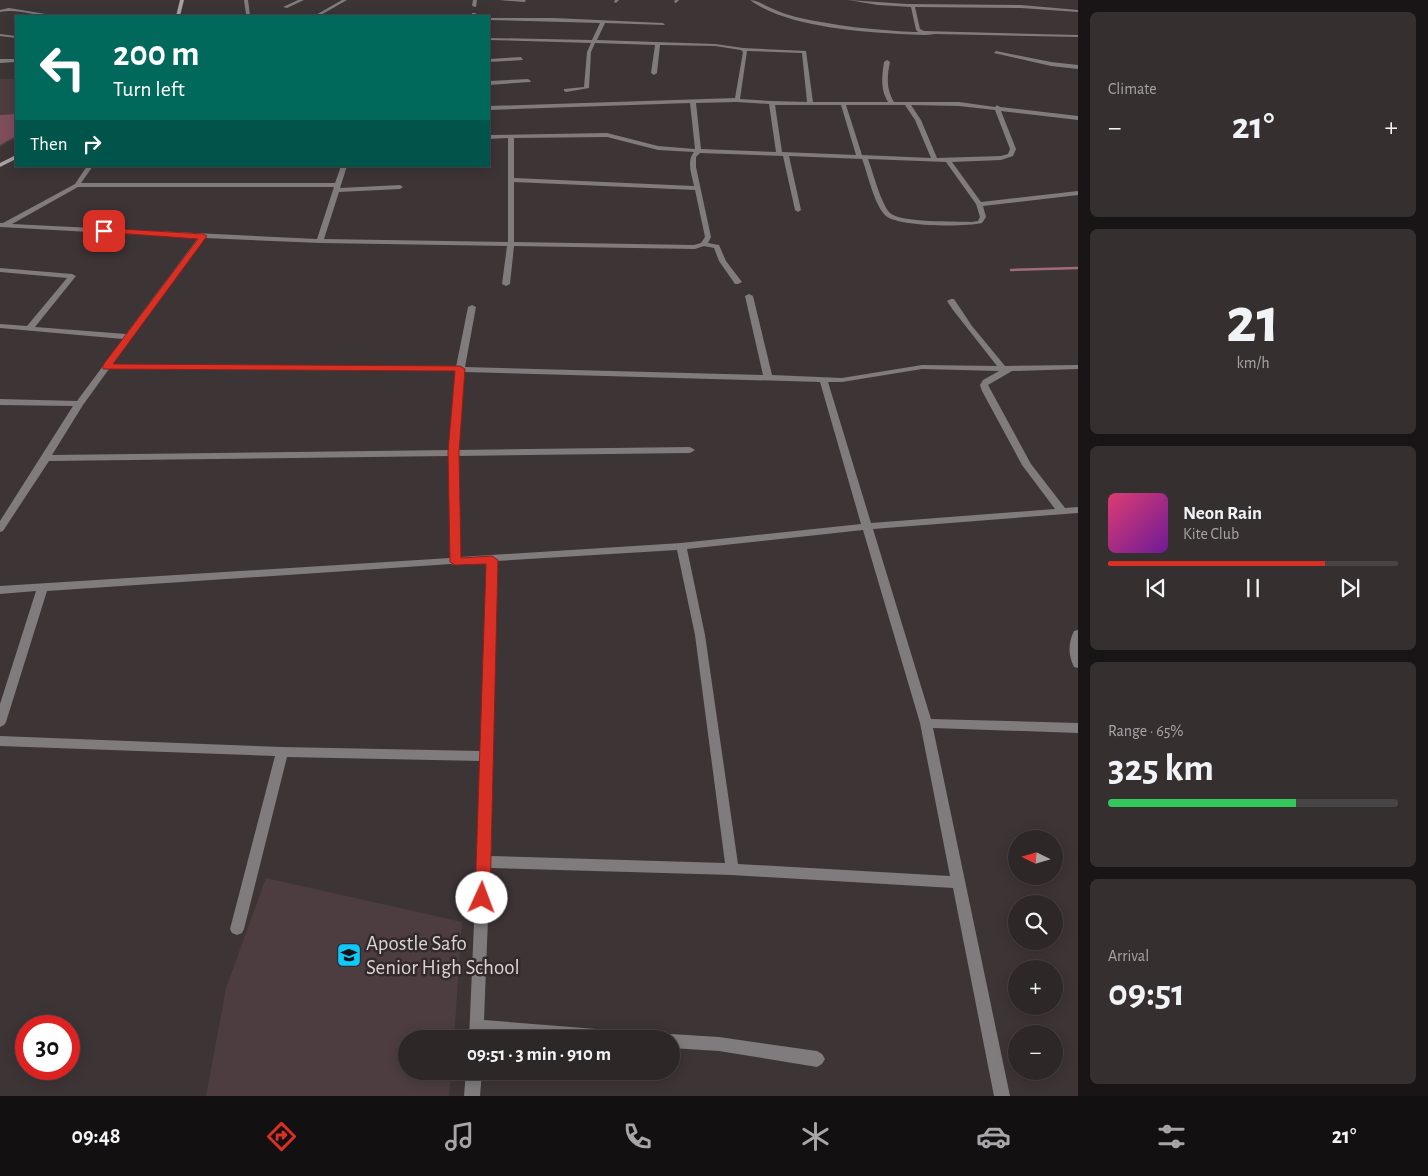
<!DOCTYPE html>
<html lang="en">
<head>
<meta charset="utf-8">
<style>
	:root { --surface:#2e2728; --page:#362f30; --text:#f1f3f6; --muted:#a7a5a8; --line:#494445; --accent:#d93025 }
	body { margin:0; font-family:"Alegreya Sans",sans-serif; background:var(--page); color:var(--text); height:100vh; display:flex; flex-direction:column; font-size:19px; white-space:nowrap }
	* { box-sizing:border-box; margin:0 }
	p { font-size:16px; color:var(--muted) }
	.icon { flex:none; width:28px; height:28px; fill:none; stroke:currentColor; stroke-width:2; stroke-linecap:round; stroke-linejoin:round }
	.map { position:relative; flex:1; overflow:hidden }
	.side { display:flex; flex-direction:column; gap:12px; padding:12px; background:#191516; width:350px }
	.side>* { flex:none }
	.guide { position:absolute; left:15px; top:15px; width:475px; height:152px; border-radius:0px; box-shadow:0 2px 12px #0003,0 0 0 1px var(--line); background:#00695c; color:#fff; overflow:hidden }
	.needle { width:32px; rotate:275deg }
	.fabs { position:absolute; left:1008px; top:830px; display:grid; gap:10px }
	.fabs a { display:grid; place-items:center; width:55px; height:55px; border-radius:50%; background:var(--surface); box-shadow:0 2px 12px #0003,0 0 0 1px var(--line); font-size:25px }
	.speed { position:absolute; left:15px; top:1015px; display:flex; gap:10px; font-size:25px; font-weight:700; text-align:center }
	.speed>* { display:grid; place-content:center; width:65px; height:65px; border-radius:50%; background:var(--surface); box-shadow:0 2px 12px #0003,0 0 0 1px var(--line); line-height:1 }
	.speed .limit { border:8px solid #d22; background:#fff; color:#111 }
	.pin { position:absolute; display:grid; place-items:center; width:42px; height:42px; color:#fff; margin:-21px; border-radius:10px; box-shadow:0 2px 8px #0006 }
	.me { position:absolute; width:55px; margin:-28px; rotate:2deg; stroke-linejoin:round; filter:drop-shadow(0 0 4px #0008) }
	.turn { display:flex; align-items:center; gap:18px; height:105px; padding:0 15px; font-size:22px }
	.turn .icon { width:65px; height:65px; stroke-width:2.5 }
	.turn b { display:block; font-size:35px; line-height:42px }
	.then { display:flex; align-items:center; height:48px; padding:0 15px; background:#0003; gap:10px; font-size:19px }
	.big { font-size:38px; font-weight:700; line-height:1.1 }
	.side .widget { flex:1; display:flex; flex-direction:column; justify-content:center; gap:8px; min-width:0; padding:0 18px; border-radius:8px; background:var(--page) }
	.side .dial { align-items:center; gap:0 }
	.dial b { font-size:65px; line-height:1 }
	.song { display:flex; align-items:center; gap:15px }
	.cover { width:60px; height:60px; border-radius:8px; background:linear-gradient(135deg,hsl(340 70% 55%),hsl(280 70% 35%)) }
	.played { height:5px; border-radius:2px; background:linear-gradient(90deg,var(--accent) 75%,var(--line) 75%) }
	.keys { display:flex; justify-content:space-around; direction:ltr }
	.heat { display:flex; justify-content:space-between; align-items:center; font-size:28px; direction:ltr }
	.charge { height:8px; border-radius:4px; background:linear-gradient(90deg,#34c759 65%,var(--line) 0) }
	.trip { position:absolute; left:398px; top:1030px; width:282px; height:50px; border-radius:25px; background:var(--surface); box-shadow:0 2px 12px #0003,0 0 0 1px var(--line); font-weight:700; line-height:50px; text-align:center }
	.tabs { display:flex; height:80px; justify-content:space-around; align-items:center; background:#121010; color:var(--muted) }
	.tabs .icon { width:35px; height:35px }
	.tabs .on { color:var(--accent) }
	.tabs b { font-size:22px; color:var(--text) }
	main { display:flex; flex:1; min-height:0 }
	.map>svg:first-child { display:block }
</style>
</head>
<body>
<main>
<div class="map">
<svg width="1078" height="1096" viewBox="0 0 1078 1096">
	<rect width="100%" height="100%" fill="#3d3436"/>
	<path fill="#4d3d41" d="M 0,79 L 16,79 L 16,138 L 0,147 Z
		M 266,878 L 462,922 L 454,1039 L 406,1039 L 406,1071 L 451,1071 L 449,1096 L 206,1096 L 226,988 Z"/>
	<path fill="#7f4e5b" d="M 16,114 L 16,136 L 0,145 L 0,115 Z"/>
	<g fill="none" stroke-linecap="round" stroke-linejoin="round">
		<path stroke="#a16c7a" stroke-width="2.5" d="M 1011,270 L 1078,268"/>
		<path fill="#807b7c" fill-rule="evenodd" d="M 244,0 L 248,0 L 250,15 L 246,14 Z
			M 298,0 L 304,0 L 287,8 L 283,7 Z
			M 342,0 L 347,0 L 319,16 L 314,16 Z
			M 473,0 L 477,0 L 476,7 L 472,6 Z
			M 499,0 L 525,0 L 526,1 L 524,2 Z
			M 615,0 L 619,0 L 616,3 L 614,2 Z
			M 675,0 L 679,0 L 676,3 L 674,2 Z
			M 750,0 C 758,0 763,5 771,8 C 779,12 788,15 796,17 C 835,26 875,30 914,32 L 918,32 L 916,30 L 911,7 L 878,5 L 848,0 L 907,4 L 1021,5 L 1078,10 L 1078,12 L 1021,8 L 915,7 L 920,29 L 924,31 L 1078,35 L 1078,37 L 935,34 C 924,36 911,34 900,34 C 858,32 784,26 750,0 Z
			M 9,8 L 52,15 L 54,16 C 36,17 18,8 0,12 L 0,10 Z
			M 472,13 L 476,13 L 475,16 L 471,16 Z
			M 489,18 L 554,18 L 663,23 L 665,25 L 605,23 L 597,40 L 715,44 L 743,48 L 806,51 L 813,102 L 888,102 C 880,89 882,76 884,62 L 887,60 L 890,62 C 887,76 886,89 894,102 L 959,102 L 995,107 L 997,105 L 1000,107 L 1078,116 L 1078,120 L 1001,111 L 1016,149 L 1013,156 L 1001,160 L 952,162 L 981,202 L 1078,191 L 1078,195 L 983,206 L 986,217 L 982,223 C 966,227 899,227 886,216 C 874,205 868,174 862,159 L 789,156 L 801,210 L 798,212 L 795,210 L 783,156 L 700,153 L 696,157 L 696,167 L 711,237 L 708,243 L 719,245 L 726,261 L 742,282 L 738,284 L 735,284 L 719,261 L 714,248 L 704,246 L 695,249 L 514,246 L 510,284 L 506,286 L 502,284 L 507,246 L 320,243 L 205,238 L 112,365 L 456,367 L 468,307 L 472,305 L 476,307 L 465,367 L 763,375 L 745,296 L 749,294 L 753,296 L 772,375 L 842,378 L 922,365 L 997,366 L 953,310 L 947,301 L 951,299 L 954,299 L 972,326 L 1005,366 L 1078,365 L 1078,369 L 1012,371 L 988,385 L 1031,464 L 1065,508 L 1078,507 L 1078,513 L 873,529 L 931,719 L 1078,723 L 1078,733 L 933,728 L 1010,1096 L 994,1096 L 953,888 L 732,875 L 490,868 L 484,1020 L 634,1032 L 639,1034 L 641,1039 L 536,1039 L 484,1035 L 483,1039 L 469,1039 L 481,761 L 287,757 L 244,929 L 242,933 L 237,935 L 232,933 L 230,929 L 275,756 L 0,746 L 0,736 L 282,747 L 481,751 L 487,562 L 455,565 L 451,564 L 47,591 L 6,722 L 4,725 L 0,727 L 0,704 L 36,591 L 0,594 L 0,586 L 450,558 L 449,456 L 49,461 L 3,531 L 0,532 L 0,521 L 73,406 L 0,405 L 0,399 L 77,401 L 123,339 L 0,328 L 0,324 L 27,326 L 67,278 L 0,272 L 0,268 L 72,274 L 76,276 L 35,327 L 126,334 L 198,238 L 0,227 L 0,223 L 3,223 L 75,184 L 87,166 L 93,166 L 81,183 L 335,183 L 341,166 L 347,166 L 340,188 L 400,185 L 403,187 L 400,189 L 339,192 L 324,239 L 508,242 L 508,138 L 489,139 L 489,135 L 607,133 L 658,146 L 695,149 L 690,103 L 489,110 L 489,106 L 735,98 L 743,52 L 741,50 L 715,46 L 660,45 L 657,73 L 654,75 L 651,73 L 655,45 L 595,43 L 591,52 L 589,88 L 566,92 L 564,91 L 564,89 L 584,87 L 587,52 L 591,43 L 489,40 L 489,38 L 592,40 L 600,23 L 489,20 ZM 747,51 L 802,53 L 807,102 L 772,101 L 740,99 ZM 737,102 L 769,104 L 776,152 L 701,149 L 696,103 ZM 775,105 L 841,105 L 856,155 L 782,152 ZM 846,105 L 905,105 L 915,120 L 931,158 L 862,155 ZM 911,105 L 959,106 L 995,110 L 1010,149 L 1008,154 L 1001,156 L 937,158 L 921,120 ZM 607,137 L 658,150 L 694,152 C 686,161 692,175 694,186 L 514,178 L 514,138 ZM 868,159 L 946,162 L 976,204 L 980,217 L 978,221 L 971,222 C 955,221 901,223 890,213 C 881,204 873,172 868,159 ZM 514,182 L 695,190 L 705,237 L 701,243 L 694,245 L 514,242 ZM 78,187 L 334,187 L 317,239 L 12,224 ZM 109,369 L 456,371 L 449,450 L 52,455 L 83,405 ZM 922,369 L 999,371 L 983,380 L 980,385 L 982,391 L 1022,465 L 1055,509 L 871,523 L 828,382 L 842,382 ZM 464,372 L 820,382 L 861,524 L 681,543 L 460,557 L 458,456 L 690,453 L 695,450 L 690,447 L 458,450 ZM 863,530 L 920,723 L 950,876 L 738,864 L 705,635 L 687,549 ZM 677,550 L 695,635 L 725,863 L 491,856 L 497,561 Z
			M 0,34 L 16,36 L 16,38 L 0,36 Z
			M 996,51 L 1051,62 L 1078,65 L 1078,69 L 1051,66 L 994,53 Z
			M 521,57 L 523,60 L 489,62 L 489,59 Z
			M 0,59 L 16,59 L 16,62 L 0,63 Z
			M 528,79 L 531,81 L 530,82 L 489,85 L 489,81 Z
			M 1078,630 L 1078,668 L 1074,667 C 1068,655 1068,643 1074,631 Z
			M 671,1034 L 719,1037 L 817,1051 L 822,1054 L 825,1059 L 822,1064 L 817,1067 L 719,1051 L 671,1048 L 671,1039 L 664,1039 L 666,1036 Z
			M 466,1071 L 482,1071 L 480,1096 L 464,1096 Z"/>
		<path fill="#a9a1a3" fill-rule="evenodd" d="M 180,0 L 184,0 L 180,16 L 176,16 Z
			M 16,155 L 16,159 L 0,167 L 0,163 Z"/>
	</g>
	<path fill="#d93025" stroke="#8d1f18" d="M 104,228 L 203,234 L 207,236 L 113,364 L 460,366 L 465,369 L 459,452 L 461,558 L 492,556 L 498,560 L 490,898 L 488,903 L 482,905 L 477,903 L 475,898 L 486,564 L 455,565 L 450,562 L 448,452 L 455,371 L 103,369 L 103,365 L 198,239 L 102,232 L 100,231 Z"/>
	<defs>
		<symbol id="school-square" viewBox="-11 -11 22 22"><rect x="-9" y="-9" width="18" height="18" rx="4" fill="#0ecafa" stroke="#332a2c"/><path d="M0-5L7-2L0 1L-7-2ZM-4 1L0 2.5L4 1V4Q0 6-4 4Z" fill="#111"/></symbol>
	</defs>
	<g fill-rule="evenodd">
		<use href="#school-square" x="335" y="941" width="28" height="28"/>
	</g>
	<g text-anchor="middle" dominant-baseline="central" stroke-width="5" stroke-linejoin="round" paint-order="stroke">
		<g font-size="21" fill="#dad4d5" stroke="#332a2c" text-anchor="start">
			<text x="366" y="943">Apostle Safo<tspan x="366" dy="24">Senior High School</tspan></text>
		</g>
	</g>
</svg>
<div class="fabs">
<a><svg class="needle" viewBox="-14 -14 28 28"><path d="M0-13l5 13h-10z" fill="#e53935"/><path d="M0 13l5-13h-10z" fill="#a7a5a8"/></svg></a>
<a><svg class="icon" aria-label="search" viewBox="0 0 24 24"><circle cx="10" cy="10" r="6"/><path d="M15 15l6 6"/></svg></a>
<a>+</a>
<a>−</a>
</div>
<div class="speed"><div class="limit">30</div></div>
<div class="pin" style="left:104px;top:231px;background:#d93025"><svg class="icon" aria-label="arrive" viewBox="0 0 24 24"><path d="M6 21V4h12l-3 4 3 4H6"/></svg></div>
<svg class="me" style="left:482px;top:898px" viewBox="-20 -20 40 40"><circle r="19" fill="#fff"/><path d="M0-13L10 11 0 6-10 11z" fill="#d93025"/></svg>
<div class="trip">09:51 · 3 min · 910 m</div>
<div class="guide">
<div class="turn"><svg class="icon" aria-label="left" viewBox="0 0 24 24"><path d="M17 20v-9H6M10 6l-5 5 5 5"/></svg><div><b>200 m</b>Turn left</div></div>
<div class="then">Then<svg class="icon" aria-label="right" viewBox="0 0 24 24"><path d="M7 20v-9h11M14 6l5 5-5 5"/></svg></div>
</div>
</div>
<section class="side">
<div class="widget"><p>Climate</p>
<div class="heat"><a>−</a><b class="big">21°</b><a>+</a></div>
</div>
<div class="widget dial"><b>21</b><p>km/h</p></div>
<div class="widget">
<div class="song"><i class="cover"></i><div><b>Neon Rain</b><p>Kite Club</p></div></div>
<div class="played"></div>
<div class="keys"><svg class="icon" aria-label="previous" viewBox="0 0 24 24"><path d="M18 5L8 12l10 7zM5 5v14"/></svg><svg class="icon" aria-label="pause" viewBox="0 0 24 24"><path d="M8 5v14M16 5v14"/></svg><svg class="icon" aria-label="next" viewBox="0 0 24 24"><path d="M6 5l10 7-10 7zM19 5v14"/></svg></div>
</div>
<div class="widget"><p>Range · 65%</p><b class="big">325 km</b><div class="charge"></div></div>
<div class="widget"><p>Arrival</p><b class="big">09:51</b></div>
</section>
</main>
<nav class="tabs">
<b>09:48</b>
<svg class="icon on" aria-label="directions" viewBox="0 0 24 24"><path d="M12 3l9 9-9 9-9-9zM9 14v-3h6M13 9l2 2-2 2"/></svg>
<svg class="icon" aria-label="music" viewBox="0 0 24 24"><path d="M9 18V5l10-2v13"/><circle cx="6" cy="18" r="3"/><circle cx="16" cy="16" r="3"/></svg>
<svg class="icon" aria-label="phone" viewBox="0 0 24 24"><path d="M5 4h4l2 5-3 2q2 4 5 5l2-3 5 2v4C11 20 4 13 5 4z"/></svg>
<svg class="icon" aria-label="climate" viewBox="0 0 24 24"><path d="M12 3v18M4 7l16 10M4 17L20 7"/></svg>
<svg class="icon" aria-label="car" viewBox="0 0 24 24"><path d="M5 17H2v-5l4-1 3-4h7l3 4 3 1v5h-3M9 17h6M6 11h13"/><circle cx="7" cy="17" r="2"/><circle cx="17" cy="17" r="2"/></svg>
<svg class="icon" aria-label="filters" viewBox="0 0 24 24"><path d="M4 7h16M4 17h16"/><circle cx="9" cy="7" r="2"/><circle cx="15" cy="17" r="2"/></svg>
<b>21°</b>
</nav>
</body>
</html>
